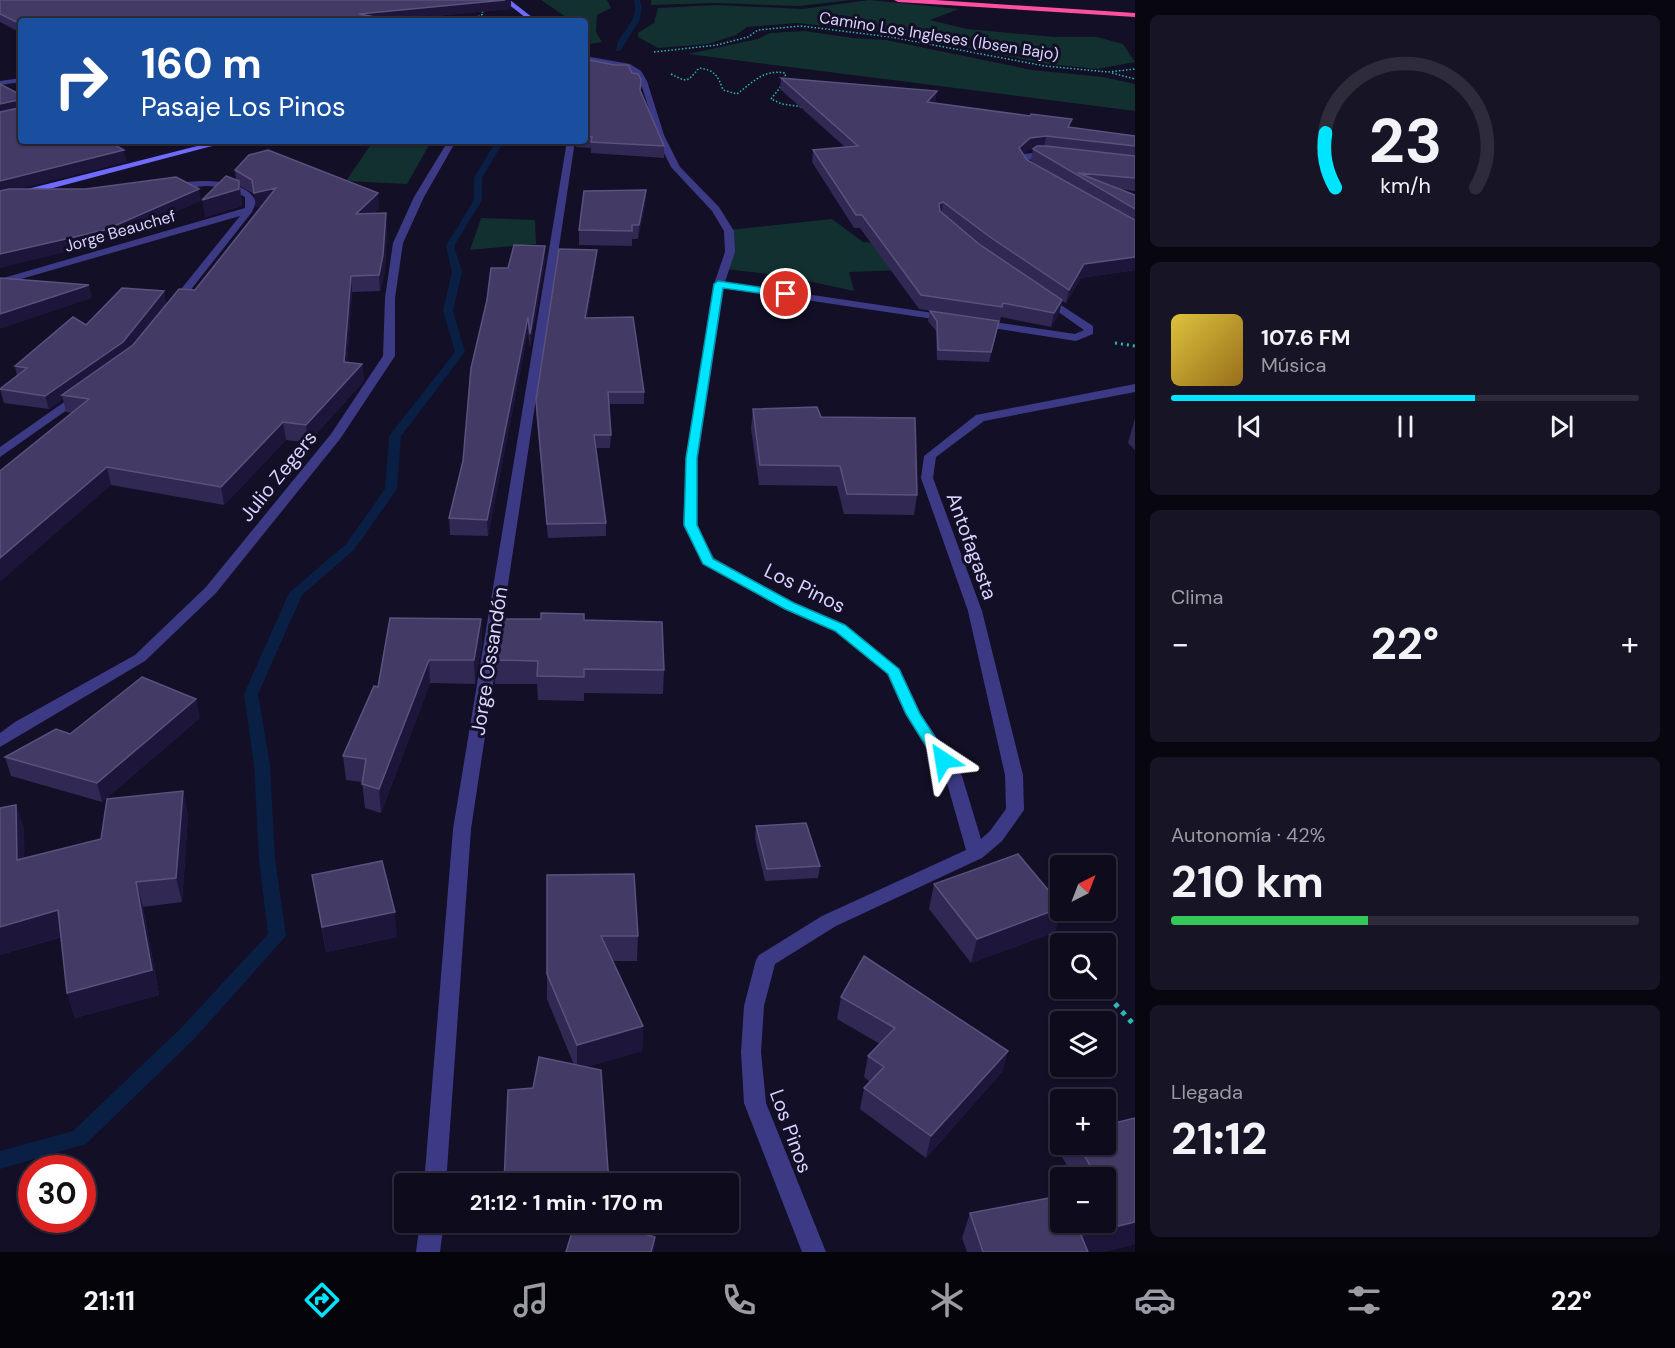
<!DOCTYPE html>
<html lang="es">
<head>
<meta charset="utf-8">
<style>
	:root { --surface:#0e0b1c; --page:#171425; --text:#f1f3f6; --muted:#9b9ba3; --line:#2e2b3b; --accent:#00e5ff }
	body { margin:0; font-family:"DM Sans",sans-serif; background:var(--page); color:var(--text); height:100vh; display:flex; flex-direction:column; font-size:22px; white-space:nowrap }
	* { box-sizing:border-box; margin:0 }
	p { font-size:20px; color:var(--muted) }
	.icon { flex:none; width:33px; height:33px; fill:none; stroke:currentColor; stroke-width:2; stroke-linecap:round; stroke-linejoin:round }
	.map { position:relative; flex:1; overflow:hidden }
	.drawer { display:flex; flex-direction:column; gap:15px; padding:15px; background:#08060f; width:540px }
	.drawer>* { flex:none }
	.banner { position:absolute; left:18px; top:18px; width:570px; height:126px; border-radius:6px; box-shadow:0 2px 4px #0004,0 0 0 2px var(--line); background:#1a4fa0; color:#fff; overflow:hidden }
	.needle { width:39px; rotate:42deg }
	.tools { position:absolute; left:1050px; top:855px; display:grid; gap:12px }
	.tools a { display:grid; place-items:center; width:66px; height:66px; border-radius:6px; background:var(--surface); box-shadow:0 2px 4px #0004,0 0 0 2px var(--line); font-size:30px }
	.speed { position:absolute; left:18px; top:1155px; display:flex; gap:12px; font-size:30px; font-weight:700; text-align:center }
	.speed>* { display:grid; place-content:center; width:78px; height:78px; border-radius:50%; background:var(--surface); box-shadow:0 2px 4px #0004,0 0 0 2px var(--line); line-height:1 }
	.speed .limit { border:9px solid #d22; background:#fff; color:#111 }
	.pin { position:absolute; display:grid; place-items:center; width:51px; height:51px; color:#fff; margin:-26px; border:3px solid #fff; border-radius:50%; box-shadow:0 2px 6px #0007 }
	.me { position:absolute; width:66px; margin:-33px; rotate:327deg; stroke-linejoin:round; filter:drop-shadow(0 0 4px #0008) }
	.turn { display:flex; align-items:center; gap:21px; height:126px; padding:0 24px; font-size:27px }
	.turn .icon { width:78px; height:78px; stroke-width:2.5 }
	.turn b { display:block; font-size:42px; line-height:51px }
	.big { font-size:45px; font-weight:700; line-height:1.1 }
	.drawer .card { flex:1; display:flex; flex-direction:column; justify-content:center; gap:9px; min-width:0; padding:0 21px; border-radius:9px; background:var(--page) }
	.drawer .dial { align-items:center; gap:0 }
	.dial svg { height:156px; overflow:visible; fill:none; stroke:var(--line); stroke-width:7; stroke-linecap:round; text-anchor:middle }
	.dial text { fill:var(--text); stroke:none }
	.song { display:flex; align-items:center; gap:18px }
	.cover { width:72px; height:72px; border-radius:9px; background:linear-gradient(135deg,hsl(50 70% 55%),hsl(40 70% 35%)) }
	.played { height:6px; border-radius:3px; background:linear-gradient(90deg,var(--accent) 65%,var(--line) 65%) }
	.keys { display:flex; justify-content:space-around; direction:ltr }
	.heat { display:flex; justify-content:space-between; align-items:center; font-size:33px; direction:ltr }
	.charge { height:9px; border-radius:4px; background:linear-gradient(90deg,#34c759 42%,var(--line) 0) }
	.trip { position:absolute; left:394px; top:1173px; width:345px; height:60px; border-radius:6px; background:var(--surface); box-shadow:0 2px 4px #0004,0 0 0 2px var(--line); font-weight:700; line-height:60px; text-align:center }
	.tab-bar { display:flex; height:96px; justify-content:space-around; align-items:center; background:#06040b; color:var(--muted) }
	.tab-bar .icon { width:42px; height:42px }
	.tab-bar .on { color:var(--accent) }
	.tab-bar b { font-size:27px; color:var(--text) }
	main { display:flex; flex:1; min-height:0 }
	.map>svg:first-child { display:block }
</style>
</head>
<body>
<main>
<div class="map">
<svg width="1135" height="1252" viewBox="0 0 1135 1252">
	<rect width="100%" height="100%" fill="#130f26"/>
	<path fill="#12302f" d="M 541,0 L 607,0 L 611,8 L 597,15 L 596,32 L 602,42 L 590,44 L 585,38 L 585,21 L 572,21 Z
		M 651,0 L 851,0 L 799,6 L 715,3 L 651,5 Z
		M 869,0 L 959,9 L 930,20 L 967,29 L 1055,37 L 1097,37 L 1123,44 L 1135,62 L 1097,69 L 1048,64 L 892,33 L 797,23 L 747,27 L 736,35 L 708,44 L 658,48 L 638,37 L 638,33 L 654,23 L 658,8 L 716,5 L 803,9 Z
		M 805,31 L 853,38 L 886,40 L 1032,70 L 1103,77 L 1135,84 L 1135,111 L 688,54 L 758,39 L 770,33 Z
		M 372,143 L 429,145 L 407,184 L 346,181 Z
		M 481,218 L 535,220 L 536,244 L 470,250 Z
		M 832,219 L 863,242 L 922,247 L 952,268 L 849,272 L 854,291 L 785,276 L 725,269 L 729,230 Z"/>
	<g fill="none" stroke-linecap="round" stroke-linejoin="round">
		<path fill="#0a1f44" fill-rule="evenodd" d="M 634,0 L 640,0 L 642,8 L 639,21 L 620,51 L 616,51 C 617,31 640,26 634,0 Z
			M 496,141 L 504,141 L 482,178 L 482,200 L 454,246 L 462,272 L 453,311 L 465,352 L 401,436 L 397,489 L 354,550 L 302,595 L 258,694 L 270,765 L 275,859 L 286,936 L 195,1038 L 86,1144 L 0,1169 L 0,1151 L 73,1131 L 181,1028 L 268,934 L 259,859 L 254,765 L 244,694 L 289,593 L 346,544 L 385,489 L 389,436 L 455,352 L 443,311 L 452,272 L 446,246 L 474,200 L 474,178 Z"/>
		<path stroke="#2fb8b0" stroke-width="1.5" stroke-dasharray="1.5 2" stroke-linecap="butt" d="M 472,20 L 483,14 L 482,10
			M 454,21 L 461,19 L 479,21
			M 654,52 L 717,45 L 748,37 L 758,30 L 801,26 L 891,37 L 1045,66 L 1108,72 L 1135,69
			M 1112,73 L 1135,79
			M 671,74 C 688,83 687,82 699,68 C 715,70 718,76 723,90 L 737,94 C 753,82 764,69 785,73 L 786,80 L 771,99 L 782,104 L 803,107"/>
		<path stroke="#2fb8b0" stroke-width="3" stroke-dasharray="2 4" stroke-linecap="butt" d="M 1115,343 L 1135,346"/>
		<path stroke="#2fb8b0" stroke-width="5" stroke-dasharray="4.5 6" stroke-linecap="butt" d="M 1048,930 L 1060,944
			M 1101,988 L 1135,1026"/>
		<path fill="#3d3a85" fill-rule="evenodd" d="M 585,56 L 630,64 L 641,71 L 647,81 L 664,135 L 680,167 L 719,207 L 734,231 L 735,252 L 725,282 L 947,315 L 952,318 L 947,321 L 724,288 L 698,458 L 697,525 L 714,558 L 794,603 L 845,625 L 900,669 L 921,714 L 962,776 L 981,839 L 990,831 L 1006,809 L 1005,775 L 968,611 L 921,478 L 924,456 L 976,415 L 1135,384 L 1135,392 L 984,421 L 936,457 L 933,478 L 982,611 L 1023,775 L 1024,810 L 1002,841 L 982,858 L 836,926 L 775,964 L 764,1006 L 761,1052 L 766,1103 L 826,1252 L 802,1252 L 744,1103 L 741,1052 L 744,1006 L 756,960 L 759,955 L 822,916 L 966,850 L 945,776 L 905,714 L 887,674 L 835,631 L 784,609 L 703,564 L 683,525 L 686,458 L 714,284 L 725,252 L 724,231 L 712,211 L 671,167 L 660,145 L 643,90 L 635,74 L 619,66 L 585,60 Z
			M 21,78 L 21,82 L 0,85 L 0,81 Z
			M 448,141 L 456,141 L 424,197 L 403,243 L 395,298 L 395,356 L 340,439 L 216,593 L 145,661 L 0,747 L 0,733 L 15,722 L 135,655 L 206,587 L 331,434 L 383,356 L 385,298 L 393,243 L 414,197 Z
			M 567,141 L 575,141 L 471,829 L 446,1184 L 424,1184 L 453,829 Z
			M 1052,151 L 1055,152 L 1055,156 L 1027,160 L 1038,170 L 1038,174 C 1030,175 1021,168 1019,160 L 1023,154 Z
			M 201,181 C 218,181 249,183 256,202 L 252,212 L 178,306 L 170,306 L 169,304 L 240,216 L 0,285 L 0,279 L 245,208 L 245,197 C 233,191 222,187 208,186 C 196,186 175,192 166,186 L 170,183 Z
			M 1044,294 L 1093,326 L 1093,334 L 1076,341 L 980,326 L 975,323 L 980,320 L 1075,334 L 1084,330 L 1040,299 L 1039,297 Z
			M 80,391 L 86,395 L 84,398 L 0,457 L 0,447 Z
			M 420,1222 L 444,1222 L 440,1252 L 416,1252 Z"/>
		<path fill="#6f6bff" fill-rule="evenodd" d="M 503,0 L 510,0 L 537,21 L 530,21 Z
			M 217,141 L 231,141 L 0,202 L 0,196 Z"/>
		<path fill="#ff4fa3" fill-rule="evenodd" d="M 894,0 L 935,0 L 1135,13 L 1135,17 L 898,2 Z"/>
	</g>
	<path fill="#312854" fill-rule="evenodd" d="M 0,0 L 511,0 L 511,9 L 392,20 L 21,21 L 21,33 L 0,22 Z
		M 585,59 L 641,92 L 664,146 L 664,158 L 591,153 L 591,148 L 576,147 L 575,141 L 585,141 Z
		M 781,78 L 937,91 L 935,102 L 934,103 L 1070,127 L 1135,136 L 1135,191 L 1120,189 L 1135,195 L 1135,270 L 1081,278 L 1066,303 L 1062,301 L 1059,314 L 1051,327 L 1001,317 L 1000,321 L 919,309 L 860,228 L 854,228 L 812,162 L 813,150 L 845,147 L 780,89 ZM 1033,149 L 1031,161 L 1050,173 L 1027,160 L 1023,154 L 1028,150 Z
		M 396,141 L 438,141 L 436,144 Z
		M 531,141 L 565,141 L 564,145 Z
		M 235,170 L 379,208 L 373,214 L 387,228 L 385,271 L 380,291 L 352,292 L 347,362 L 362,364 L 364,381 L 308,443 L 286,440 L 224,505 L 111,485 L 72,413 L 66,412 L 63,399 L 49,409 L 4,403 L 0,389 L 17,376 L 15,366 L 86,325 L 164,291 L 166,304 L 195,290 L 261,206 L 256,207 L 254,194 L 240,186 L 242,206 L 205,217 L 236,180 Z
		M 646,190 L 645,204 L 638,239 L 632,239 L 632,246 L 579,245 L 579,230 Z
		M 597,250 L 596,261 L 587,318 L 644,392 L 644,404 L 609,404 L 611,435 L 610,448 L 596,448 L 606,523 L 606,536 L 548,538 L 536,413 L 536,400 Z
		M 545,260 L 530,348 L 528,331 L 488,536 L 450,535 L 449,518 L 508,268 Z
		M 930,311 L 997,331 L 989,362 L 937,360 L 936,331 L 928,321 Z
		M 753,409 L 821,417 L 917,495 L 914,515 L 844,514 L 837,486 L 759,485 L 751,429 Z
		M 1135,418 L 1135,450 L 1128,443 Z
		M 481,619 L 482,642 L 475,684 L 430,683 L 381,813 L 365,808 L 362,782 L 346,780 L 343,756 L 378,687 Z
		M 584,620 L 664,670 L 663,694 L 584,693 L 584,701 L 538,700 L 537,684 L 495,684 L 494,660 Z
		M 200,718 L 102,802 L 11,776 L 5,757 Z
		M 183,791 L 188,816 L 182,902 L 143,907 L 159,995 L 75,1018 L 67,993 L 61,937 L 0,955 L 16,805 L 24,829 L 24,858 L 101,839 Z
		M 756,826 L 820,866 L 818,878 L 765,881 L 755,839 Z
		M 312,875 L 397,937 L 326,952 Z
		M 547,875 L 638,936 L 637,961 L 613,961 L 643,1026 L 642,1051 L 586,1067 L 533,1088 L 574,1065 L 547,999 Z
		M 934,884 L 1055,932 L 971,963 L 929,909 Z
		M 841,997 L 1008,1051 L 1002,1072 L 926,1158 L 860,1109 L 864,1088 L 870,1082 L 864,1077 L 868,1056 L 880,1044 L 837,1019 Z
		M 1066,1144 L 1106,1144 L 1135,1244 L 1103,1252 L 967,1252 L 962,1238 L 970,1213 L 1106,1222 L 1106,1178 L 1074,1178 L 1062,1157 Z
		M 504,1222 L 611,1222 L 612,1225 L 655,1237 L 654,1252 L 566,1252 L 574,1226 L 504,1229 Z"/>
	<path fill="#1d163a" d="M 505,0 L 511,0 L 511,9 L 383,21 L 359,14 Z
		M 937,91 L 935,102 L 925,113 L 927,102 Z
		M 18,100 L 20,111 L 0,116 L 0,104 Z
		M 1046,136 L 1044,148 L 1028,150 L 1017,160 L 1019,148 L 1030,138 Z
		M 124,150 L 127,162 L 0,194 L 0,181 Z
		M 239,181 L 242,206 L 205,217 L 202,200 Z
		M 276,188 L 277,202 L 256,207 L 254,193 Z
		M 199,189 L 201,201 L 108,242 L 0,268 L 0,254 Z
		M 646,190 L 645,204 L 638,239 L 639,225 Z
		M 378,193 L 379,208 L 357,229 L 356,214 Z
		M 943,202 L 941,215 L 937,217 L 939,204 Z
		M 386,213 L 387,228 L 385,271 L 380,291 L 379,275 Z
		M 545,246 L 545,260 L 530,348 L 530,334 Z
		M 597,250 L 596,261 L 585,329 L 585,318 Z
		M 1135,257 L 1135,270 L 1081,278 L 1066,303 L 1069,290 L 1084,264 Z
		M 351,276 L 352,292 L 346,379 L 344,362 Z
		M 89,285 L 92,298 L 0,329 L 0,314 Z
		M 164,291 L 166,304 L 125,354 L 62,395 L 63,399 L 49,409 L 45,396 Z
		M 1062,300 L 1059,314 L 1051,327 L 1054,313 Z
		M 528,317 L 528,331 L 488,536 L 487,520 Z
		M 362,364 L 364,381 L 308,443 L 306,425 Z
		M 283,422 L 286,440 L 224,505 L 221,487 Z
		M 107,467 L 111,485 L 0,582 L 0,558 Z
		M 481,619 L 482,642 L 475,684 L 474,660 Z
		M 429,660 L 430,683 L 381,813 L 379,789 Z
		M 196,699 L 200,718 L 102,802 L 97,783 Z
		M 183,791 L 188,816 L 182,902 L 176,878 Z
		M 16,805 L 24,829 L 25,884 L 17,860 Z
		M 136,882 L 143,907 L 159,995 L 75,1018 L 67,993 Z
		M 1060,908 L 1060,910 L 1062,910 L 1055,932 L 971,963 L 977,939 Z
		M 58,910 L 66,935 L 0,955 L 0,927 Z
		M 395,912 L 397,937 L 326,952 L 322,927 Z
		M 643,1026 L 642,1051 L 577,1070 L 577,1045 Z
		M 1008,1051 L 1002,1072 L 926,1158 L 931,1136 Z
		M 1135,1222 L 1135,1244 L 1103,1252 L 1074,1252 L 1081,1235 Z
		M 655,1237 L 654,1252 L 651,1252 Z"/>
	<path fill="#433a66" stroke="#5a527e" stroke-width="1.5" d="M 0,0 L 505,0 L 359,14 L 397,21 L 21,21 L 21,24 L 0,14 Z
		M 585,59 L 614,65 L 628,65 L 632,73 L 638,74 L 641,80 L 640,90 L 664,146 L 591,142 L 592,137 L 585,136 Z
		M 781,78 L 937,91 L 927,102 L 1030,116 L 1031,114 L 1072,119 L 1068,127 L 1135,136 L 1135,146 L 1046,136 L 1030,138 L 1019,148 L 1027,160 L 1135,220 L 1135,257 L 1084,264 L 1069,290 L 990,237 L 943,202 L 939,204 L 940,211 L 979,244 L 1062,300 L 1054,313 L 1003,303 L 1002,307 L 921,295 L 862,215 L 856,215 L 813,150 L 858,146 Z
		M 0,84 L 21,95 L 21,141 L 108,141 L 124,150 L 0,181 L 0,112 L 19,108 L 21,102 L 18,100 L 0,104 Z
		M 1037,146 L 1046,146 L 1135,156 L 1135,178 L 1078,173 L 1135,195 L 1135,209 L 1033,149 Z
		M 268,150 L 378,193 L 356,214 L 386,213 L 383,255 L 379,275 L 351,276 L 344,362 L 362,364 L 306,425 L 283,422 L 221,487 L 107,467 L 0,558 L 0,471 L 89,399 L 62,395 L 133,345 L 179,289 L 195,290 L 276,188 L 254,193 L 252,180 L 235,170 L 249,155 Z
		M 226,176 L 239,181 L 239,189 L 202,200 Z
		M 176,177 L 199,189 L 105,230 L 0,254 L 0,191 L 9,189 L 86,189 Z
		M 646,190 L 639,225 L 632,225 L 632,231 L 579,230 L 584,191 Z
		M 514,245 L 545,246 L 530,334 L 528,317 L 487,520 L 449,518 L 463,461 L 471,368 L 487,300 L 491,268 L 508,268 Z
		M 559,249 L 597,250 L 585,318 L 633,317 L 644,392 L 608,392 L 611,435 L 594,435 L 606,523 L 547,524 L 536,400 Z
		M 0,278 L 89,285 L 0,314 Z
		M 122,288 L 164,291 L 123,342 L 45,396 L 0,389 L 27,368 L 15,366 L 73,317 L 86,325 Z
		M 930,311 L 999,321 L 991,352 L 938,350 L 937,321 Z
		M 817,407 L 821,417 L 915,418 L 917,495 L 847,494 L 840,466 L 760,465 L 753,409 Z
		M 541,613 L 584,614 L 584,620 L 662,622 L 664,670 L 584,669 L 584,677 L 537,676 L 538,661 L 494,660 L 501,619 L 541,619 Z
		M 390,618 L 481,619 L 474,660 L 429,660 L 379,789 L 362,784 L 366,759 L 343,756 L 374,686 L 378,687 Z
		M 142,677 L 196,699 L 97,783 L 5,757 L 56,729 L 70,734 Z
		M 183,791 L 176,878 L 136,882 L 152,970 L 67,993 L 58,910 L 0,927 L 0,808 L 16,805 L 17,860 L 101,839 L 107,799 Z
		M 806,823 L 820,866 L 767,869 L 756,826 Z
		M 1018,854 L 1060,904 L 1060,908 L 977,939 L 934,884 Z
		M 382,861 L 395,912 L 322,927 L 312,875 Z
		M 634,874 L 638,936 L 601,936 L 643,1026 L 577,1045 L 547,974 L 547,875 Z
		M 864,956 L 1008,1051 L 931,1136 L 864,1088 L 884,1067 L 868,1056 L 895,1028 L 841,997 Z
		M 539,1057 L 601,1070 L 609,1184 L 504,1184 L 508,1090 L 533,1088 Z
		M 1135,1118 L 1135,1222 L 1081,1235 L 1088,1252 L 983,1252 L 970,1213 L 1060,1196 L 1060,1222 L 1106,1222 L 1106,1178 L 1097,1178 L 1078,1144 L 1106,1144 L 1106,1125 Z
		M 575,1222 L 611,1222 L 612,1225 L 655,1237 L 651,1252 L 566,1252 Z"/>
	<path fill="#00e5ff" stroke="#0095a6" stroke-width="1.5" d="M 718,281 L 786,291 L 790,294 L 786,297 L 723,288 L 697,458 L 697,525 L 713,559 L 794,603 L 845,625 L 899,669 L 920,714 L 950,760 L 948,764 L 937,764 L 906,714 L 888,674 L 835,631 L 785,609 L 703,564 L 684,525 L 686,458 L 714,284 Z"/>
	<g text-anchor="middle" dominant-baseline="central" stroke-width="6" stroke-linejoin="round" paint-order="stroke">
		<g font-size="16" fill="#d9d4ff" stroke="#130f26">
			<text transform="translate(939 36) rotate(9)">Camino Los Ingleses (Ibsen Bajo)</text>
			<text transform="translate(120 231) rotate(-16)">Jorge Beauchef</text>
		</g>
		<g font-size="20" fill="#d9d4ff" stroke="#130f26">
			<text transform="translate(278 476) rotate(-51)">Julio Zegers</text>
			<text transform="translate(972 546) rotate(70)">Antofagasta</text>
			<text transform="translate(805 588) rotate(26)">Los Pinos</text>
			<text transform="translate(489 661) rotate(-81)">Jorge Ossandón</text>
			<text transform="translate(791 1131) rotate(70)">Los Pinos</text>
		</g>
	</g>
</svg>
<div class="tools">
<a><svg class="needle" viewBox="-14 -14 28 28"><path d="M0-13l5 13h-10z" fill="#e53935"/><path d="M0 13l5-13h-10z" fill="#9b9ba3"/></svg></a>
<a><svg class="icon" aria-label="search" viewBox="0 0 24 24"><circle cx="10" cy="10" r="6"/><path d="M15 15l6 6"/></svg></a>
<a><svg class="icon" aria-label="layers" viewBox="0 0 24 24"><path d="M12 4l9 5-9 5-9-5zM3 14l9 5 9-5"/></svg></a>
<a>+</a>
<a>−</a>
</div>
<div class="speed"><div class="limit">30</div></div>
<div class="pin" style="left:786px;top:294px;background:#d93025"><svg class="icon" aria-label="arrive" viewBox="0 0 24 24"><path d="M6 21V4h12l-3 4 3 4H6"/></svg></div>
<svg class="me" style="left:943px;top:760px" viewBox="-20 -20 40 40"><path d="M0-17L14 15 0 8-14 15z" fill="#00e5ff" stroke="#fff" stroke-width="4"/></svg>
<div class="trip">21:12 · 1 min · 170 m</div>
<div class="banner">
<div class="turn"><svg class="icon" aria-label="right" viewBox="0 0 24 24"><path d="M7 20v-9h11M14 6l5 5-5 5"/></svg><div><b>160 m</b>Pasaje Los Pinos</div></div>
</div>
</div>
<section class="drawer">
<div class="card dial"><svg viewBox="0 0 100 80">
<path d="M14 69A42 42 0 1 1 86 69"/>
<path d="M14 69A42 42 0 0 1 9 41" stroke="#00e5ff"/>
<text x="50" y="56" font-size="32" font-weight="700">23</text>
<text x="50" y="72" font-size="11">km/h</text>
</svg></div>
<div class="card">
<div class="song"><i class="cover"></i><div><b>107.6 FM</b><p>Música</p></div></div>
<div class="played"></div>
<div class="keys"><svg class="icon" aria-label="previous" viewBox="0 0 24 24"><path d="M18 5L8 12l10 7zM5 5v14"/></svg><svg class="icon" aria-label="pause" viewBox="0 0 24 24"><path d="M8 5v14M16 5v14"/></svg><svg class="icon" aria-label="next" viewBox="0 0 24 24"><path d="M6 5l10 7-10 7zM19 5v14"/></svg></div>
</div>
<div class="card"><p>Clima</p>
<div class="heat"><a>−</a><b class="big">22°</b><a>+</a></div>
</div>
<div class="card"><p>Autonomía · 42%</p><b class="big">210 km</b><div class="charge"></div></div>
<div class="card"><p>Llegada</p><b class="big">21:12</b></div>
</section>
</main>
<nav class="tab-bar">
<b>21:11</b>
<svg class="icon on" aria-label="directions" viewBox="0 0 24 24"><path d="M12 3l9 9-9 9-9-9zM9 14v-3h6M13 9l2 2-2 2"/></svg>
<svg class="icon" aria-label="music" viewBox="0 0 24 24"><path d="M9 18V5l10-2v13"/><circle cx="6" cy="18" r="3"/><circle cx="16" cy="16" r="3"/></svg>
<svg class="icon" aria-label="phone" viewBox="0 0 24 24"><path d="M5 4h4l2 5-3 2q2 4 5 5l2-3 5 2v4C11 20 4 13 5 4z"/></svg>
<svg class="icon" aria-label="climate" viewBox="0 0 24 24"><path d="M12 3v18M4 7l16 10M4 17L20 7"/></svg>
<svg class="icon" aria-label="car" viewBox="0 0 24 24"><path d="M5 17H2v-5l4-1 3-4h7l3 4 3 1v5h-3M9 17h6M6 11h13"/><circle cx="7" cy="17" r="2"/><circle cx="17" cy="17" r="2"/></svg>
<svg class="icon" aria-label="filters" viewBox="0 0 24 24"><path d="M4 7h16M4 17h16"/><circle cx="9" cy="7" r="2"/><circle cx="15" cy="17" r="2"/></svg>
<b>22°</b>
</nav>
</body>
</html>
